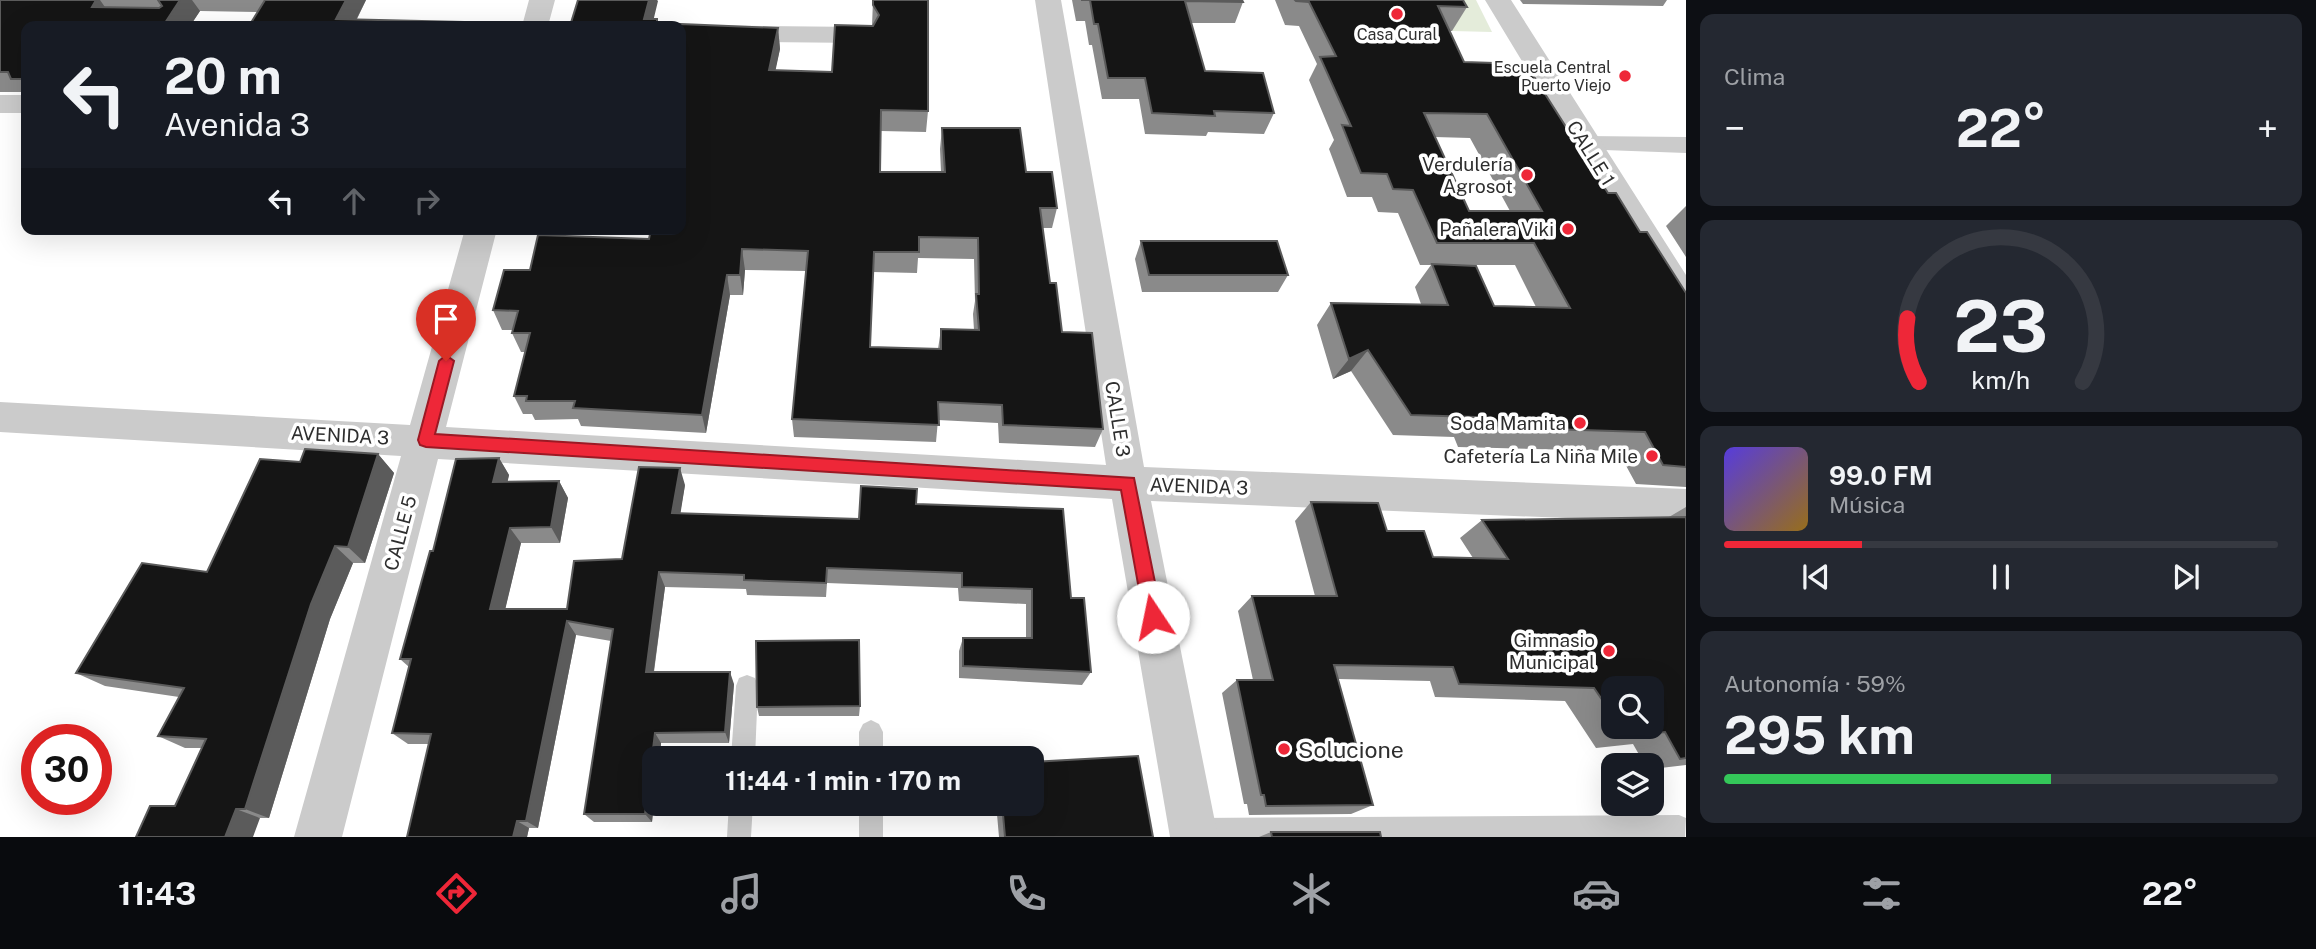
<!DOCTYPE html>
<html lang="es">
<head>
<meta charset="utf-8">
<style>
	:root { --surface:#171b24; --page:#242831; --text:#f1f3f6; --muted:#9ea1a6; --line:#363941; --accent:#ee2738 }
	body { margin:0; font-family:"Public Sans",sans-serif; background:var(--page); color:var(--text); height:100vh; display:flex; flex-direction:column; font-size:26px; white-space:nowrap }
	* { box-sizing:border-box; margin:0 }
	p { font-size:23px; color:var(--muted) }
	.icon { flex:none; width:38px; height:38px; fill:none; stroke:currentColor; stroke-width:2; stroke-linecap:round; stroke-linejoin:round }
	.map { position:relative; flex:1; overflow:hidden }
	.details { display:flex; flex-direction:column; gap:14px; padding:14px; background:#0d0f14; width:630px }
	.details>* { flex:none }
	.guide { position:absolute; left:21px; top:21px; width:665px; height:214px; border-radius:14px; box-shadow:0 7px 28px #0002; background:#171b24; color:var(--text); overflow:hidden }
	.controls { position:absolute; left:1601px; top:676px; display:grid; gap:14px }
	.controls a { display:grid; place-items:center; width:63px; height:63px; border-radius:14px; background:var(--surface); box-shadow:0 7px 28px #0002; font-size:35px }
	.speed { position:absolute; left:21px; top:724px; display:flex; gap:14px; font-size:35px; font-weight:700; text-align:center }
	.speed>* { display:grid; place-content:center; width:91px; height:91px; border-radius:50%; background:var(--surface); box-shadow:0 7px 28px #0002; line-height:1 }
	.speed .limit { border:10px solid #d22; background:#fff; color:#111 }
	.pin { position:absolute; display:grid; place-items:center; width:60px; height:60px; color:#fff; margin:-72px -30px; border-radius:50% 50% 50% 0; rotate:-45deg; box-shadow:0 0 7px #0007 }
	.pin .icon { rotate:45deg }
	.me { position:absolute; width:77px; margin:-38px; rotate:349deg; stroke-linejoin:round; filter:drop-shadow(0 0 5px #0008) }
	.turn { display:flex; align-items:center; gap:24px; height:147px; padding:0 28px; font-size:32px }
	.turn .icon { width:91px; height:91px; stroke-width:2.5 }
	.turn b { display:block; font-size:49px; line-height:60px }
	.lanes { display:flex; align-items:center; height:66px; padding:0 28px; background:#0003; justify-content:center; gap:35px; direction:ltr }
	.lanes .off { opacity:.35 }
	.big { font-size:52px; font-weight:700; line-height:1.1 }
	.details .card { flex:1; display:flex; flex-direction:column; justify-content:center; gap:10px; min-width:0; padding:0 24px; border-radius:14px; background:var(--page) }
	.details .dial { align-items:center; gap:0 }
	.dial svg { height:182px; overflow:visible; fill:none; stroke:var(--line); stroke-width:7; stroke-linecap:round; text-anchor:middle }
	.dial text { fill:var(--text); stroke:none }
	.song { display:flex; align-items:center; gap:21px }
	.cover { width:84px; height:84px; border-radius:10px; background:linear-gradient(135deg,hsl(250 70% 55%),hsl(40 70% 35%)) }
	.played { height:7px; border-radius:4px; background:linear-gradient(90deg,var(--accent) 25%,var(--line) 25%) }
	.keys { display:flex; justify-content:space-around; direction:ltr }
	.heat { display:flex; justify-content:space-between; align-items:center; font-size:38px; direction:ltr }
	.charge { height:10px; border-radius:5px; background:linear-gradient(90deg,#34c759 59%,var(--line) 0) }
	.trip { position:absolute; left:642px; top:746px; width:402px; height:70px; border-radius:14px; background:var(--surface); box-shadow:0 7px 28px #0002; font-weight:700; line-height:70px; text-align:center }
	.dock { display:flex; height:112px; justify-content:space-around; align-items:center; background:#090b0e; color:var(--muted) }
	.dock .icon { width:49px; height:49px }
	.dock .on { color:var(--accent) }
	.dock b { font-size:32px; color:var(--text) }
	main { display:flex; flex:1; min-height:0 }
	.map>svg:first-child { display:block }
</style>
</head>
<body>
<main>
<div class="map">
<svg width="1686" height="837" viewBox="0 0 1686 837">
	<rect width="100%" height="100%" fill="#fff"/>
	<path fill="#e4ecda" d="M 1438,0 L 1476,0 L 1492,32 L 1452,31 Z"/>
	<g fill="none" stroke-linecap="round" stroke-linejoin="round">
		<path fill="#cbcbcb" fill-rule="evenodd" d="M 747,675 L 755,678 L 758,686 L 755,758 L 731,758 L 736,686 L 739,678 Z
			M 871,720 L 879,724 L 883,732 L 883,758 L 859,758 L 859,732 L 863,724 Z
			M 729,803 L 753,803 L 751,837 L 727,837 Z
			M 859,803 L 883,803 L 883,837 L 859,837 Z
			M 1679,815 L 1686,818 L 1685,837 L 1184,837 L 1181,830 L 1184,821 L 1193,818 Z"/>
		<path fill="#cbcbcb" fill-rule="evenodd" d="M 1585,136 L 1686,137 L 1686,153 L 1577,149 L 1574,144 L 1577,139 Z"/>
		<path fill="#cbcbcb" fill-rule="evenodd" d="M 529,0 L 555,0 L 548,26 L 522,26 Z
			M 1035,0 L 1061,0 L 1144,467 L 1686,489 L 1686,523 L 1151,501 L 1218,837 L 1170,837 L 1112,499 L 438,459 L 342,837 L 294,837 L 401,456 L 0,432 L 0,402 L 410,425 L 465,229 L 497,229 L 446,427 L 1106,465 Z
			M 1485,0 L 1511,0 L 1686,275 L 1686,316 L 1674,312 Z
			M 681,25 L 862,27 L 872,29 L 876,35 L 872,41 L 862,43 L 681,41 L 681,26 L 675,26 Z
			M 0,95 L 26,95 L 26,113 L 0,113 Z"/>
	</g>
	<path fill="#8a8a8a" fill-rule="evenodd" d="M 0,0 L 366,0 L 357,19 L 249,26 L 258,12 L 200,11 L 190,26 L 26,26 L 26,97 L 22,92 L 0,92 Z
		M 578,0 L 657,0 L 653,19 L 657,19 L 658,23 L 778,28 L 780,49 L 775,70 L 832,72 L 835,25 L 872,26 L 873,0 L 928,0 L 928,111 L 926,132 L 881,131 L 880,172 L 941,172 L 940,149 L 942,128 L 1020,128 L 1026,172 L 1052,172 L 1057,208 L 1052,228 L 1042,228 L 1050,283 L 1056,283 L 1062,332 L 1092,333 L 1103,429 L 1095,447 L 999,443 L 998,423 L 938,420 L 936,442 L 794,437 L 792,419 L 806,271 L 745,270 L 743,295 L 730,295 L 706,433 L 581,426 L 578,419 L 535,420 L 532,414 L 523,414 L 514,396 L 525,352 L 521,352 L 512,333 L 513,330 L 502,330 L 493,310 L 504,270 L 530,270 L 538,235 L 649,239 L 651,229 L 681,229 L 681,26 L 570,26 ZM 918,258 L 974,259 L 975,301 L 973,314 L 974,330 L 941,329 L 938,349 L 870,347 L 873,272 L 917,273 Z
		M 1072,0 L 1242,0 L 1243,2 L 1235,23 L 1191,23 L 1205,71 L 1274,113 L 1264,134 L 1208,132 L 1206,136 L 1145,134 L 1139,99 L 1102,99 L 1092,45 L 1089,45 L 1085,21 L 1076,21 Z
		M 1275,0 L 1463,0 L 1467,7 L 1452,31 L 1449,31 L 1464,62 L 1608,193 L 1640,232 L 1686,293 L 1686,487 L 1636,484 L 1618,451 L 1458,447 L 1454,437 L 1393,435 L 1351,371 L 1333,379 L 1317,325 L 1331,303 L 1421,304 L 1415,287 L 1431,265 L 1420,265 L 1398,213 L 1378,212 L 1372,197 L 1347,197 L 1329,149 L 1334,140 L 1309,80 L 1317,64 L 1299,26 L 1285,25 ZM 1435,137 L 1470,138 L 1510,211 L 1469,211 ZM 1456,265 L 1515,265 L 1536,307 L 1494,306 Z
		M 1520,0 L 1667,0 L 1663,6 L 1523,4 Z
		M 1686,206 L 1686,257 L 1666,226 Z
		M 1141,241 L 1288,275 L 1278,292 L 1142,292 L 1135,259 Z
		M 378,454 L 394,473 L 365,563 L 353,563 L 330,619 L 269,818 L 260,818 L 175,806 L 202,748 L 185,748 L 158,736 L 179,697 L 105,686 L 76,673 L 207,572 L 300,462 Z
		M 499,458 L 509,475 L 507,482 L 559,481 L 568,498 L 560,543 L 521,543 L 505,609 L 567,609 L 622,559 L 685,485 L 680,513 L 859,519 L 916,504 L 1071,598 L 1091,672 L 1082,685 L 959,678 L 959,651 L 963,638 L 1026,638 L 1026,604 L 959,601 L 958,588 L 827,583 L 826,597 L 747,595 L 746,589 L 665,587 L 654,672 L 734,684 L 729,743 L 661,743 L 660,758 L 654,758 L 654,802 L 652,822 L 594,822 L 584,814 L 611,641 L 576,635 L 538,828 L 529,828 L 527,837 L 407,837 L 429,744 L 408,744 L 392,733 L 409,667 L 400,659 L 433,551 Z
		M 1311,502 L 1387,531 L 1433,557 L 1473,558 L 1460,538 L 1482,520 L 1669,517 L 1686,507 L 1686,765 L 1652,769 L 1652,765 L 1645,765 L 1633,744 L 1596,748 L 1565,701 L 1435,697 L 1430,681 L 1338,679 L 1373,805 L 1351,814 L 1249,815 L 1247,804 L 1244,804 L 1222,693 L 1237,680 L 1253,680 L 1238,611 L 1252,596 L 1315,596 L 1295,521 ZM 1614,688 L 1652,726 L 1614,726 Z
		M 860,706 L 859,716 L 759,716 L 757,707 Z
		M 996,803 L 1032,803 L 1153,837 L 999,837 Z
		M 1271,832 L 1381,837 L 1259,837 Z"/>
	<path fill="#5b5b5b" d="M 96,0 L 100,0 L 112,17 L 92,7 Z
		M 180,0 L 192,0 L 200,11 L 190,26 L 163,26 Z
		M 346,0 L 366,0 L 353,26 L 336,19 Z
		M 649,0 L 657,0 L 658,1 L 652,26 L 644,19 Z
		M 778,28 L 780,49 L 771,92 L 769,70 Z
		M 742,249 L 745,270 L 743,295 L 740,275 Z
		M 727,275 L 730,295 L 706,433 L 702,415 Z
		M 1368,350 L 1351,371 L 1333,379 L 1349,359 Z
		M 378,454 L 394,473 L 365,563 L 348,547 Z
		M 499,458 L 509,475 L 504,499 L 493,482 Z
		M 680,468 L 685,485 L 678,529 L 672,513 Z
		M 559,481 L 568,498 L 560,543 L 551,527 Z
		M 510,528 L 521,543 L 502,623 L 490,609 Z
		M 335,546 L 353,563 L 330,619 L 269,818 L 245,809 L 311,604 Z
		M 659,572 L 665,587 L 652,684 L 646,672 Z
		M 567,621 L 576,635 L 538,828 L 526,821 Z
		M 730,672 L 734,684 L 729,743 L 725,732 Z
		M 655,733 L 661,743 L 660,758 L 654,758 L 654,802 L 652,822 L 645,814 Z
		M 236,809 L 260,818 L 253,837 L 225,837 Z
		M 517,821 L 529,828 L 527,837 L 513,837 Z"/>
	<path fill="#151515" stroke="#5b5b5b" stroke-width="2" fill-rule="evenodd" d="M 0,0 L 96,0 L 92,7 L 159,8 L 162,6 L 158,0 L 180,0 L 163,26 L 26,26 L 26,79 L 11,79 L 8,72 L 0,72 Z
		M 265,0 L 346,0 L 336,19 L 506,23 L 505,26 L 249,26 Z
		M 578,0 L 649,0 L 644,19 L 657,19 L 657,23 L 778,28 L 769,70 L 832,72 L 835,25 L 873,26 L 879,15 L 873,5 L 873,0 L 928,0 L 928,111 L 881,110 L 880,172 L 945,172 L 942,128 L 1020,128 L 1026,172 L 1052,172 L 1057,208 L 1040,208 L 1050,283 L 1056,283 L 1062,332 L 1092,333 L 1103,429 L 1003,425 L 1002,405 L 938,402 L 939,425 L 792,419 L 808,251 L 742,249 L 740,275 L 727,275 L 702,415 L 573,408 L 575,401 L 526,401 L 527,396 L 514,396 L 530,333 L 512,333 L 518,311 L 493,310 L 504,270 L 530,270 L 538,235 L 649,239 L 651,229 L 681,229 L 681,26 L 570,26 ZM 919,237 L 978,238 L 979,294 L 976,294 L 979,330 L 941,329 L 941,349 L 870,347 L 874,252 L 919,252 Z
		M 1081,0 L 1242,0 L 1243,2 L 1185,1 L 1205,71 L 1263,73 L 1274,113 L 1214,111 L 1215,116 L 1152,113 L 1145,78 L 1108,78 L 1098,24 L 1094,24 L 1090,0 Z
		M 1295,0 L 1463,0 L 1467,7 L 1438,6 L 1464,62 L 1526,64 L 1608,193 L 1616,193 L 1640,232 L 1647,232 L 1686,293 L 1686,467 L 1663,465 L 1645,432 L 1479,427 L 1475,417 L 1411,415 L 1368,350 L 1349,359 L 1331,303 L 1448,305 L 1432,264 L 1476,266 L 1494,306 L 1570,308 L 1534,243 L 1437,243 L 1413,190 L 1393,189 L 1387,174 L 1361,173 L 1342,125 L 1351,126 L 1320,57 L 1336,56 L 1309,2 L 1296,1 ZM 1424,113 L 1487,114 L 1542,211 L 1469,211 Z
		M 1141,241 L 1277,241 L 1288,275 L 1149,275 Z
		M 305,449 L 378,454 L 348,547 L 335,546 L 311,604 L 245,809 L 236,809 L 225,837 L 136,837 L 150,806 L 175,806 L 206,739 L 158,736 L 184,688 L 76,673 L 142,563 L 207,572 L 260,459 L 300,462 Z
		M 499,458 L 493,482 L 559,481 L 551,527 L 510,528 L 490,609 L 567,609 L 574,561 L 622,559 L 639,467 L 680,468 L 672,513 L 859,519 L 861,486 L 917,489 L 916,504 L 1063,509 L 1071,598 L 1084,598 L 1091,672 L 963,666 L 963,638 L 1032,638 L 1032,589 L 962,587 L 962,573 L 827,568 L 826,583 L 744,580 L 744,575 L 659,572 L 646,672 L 730,672 L 725,732 L 655,733 L 645,814 L 584,814 L 613,629 L 567,621 L 526,821 L 517,821 L 513,837 L 407,837 L 431,734 L 392,733 L 411,659 L 400,659 L 430,551 L 433,551 L 456,459 Z
		M 1311,502 L 1378,503 L 1387,531 L 1424,531 L 1433,557 L 1508,559 L 1482,520 L 1686,517 L 1686,758 L 1680,759 L 1665,732 L 1626,737 L 1620,726 L 1652,726 L 1652,688 L 1614,688 L 1614,717 L 1594,688 L 1459,684 L 1453,667 L 1334,665 L 1373,805 L 1266,806 L 1264,795 L 1261,795 L 1237,680 L 1273,680 L 1252,596 L 1337,596 Z
		M 859,640 L 860,706 L 757,707 L 756,641 Z
		M 1138,756 L 1153,837 L 1005,837 L 1002,803 L 1032,803 L 1032,762 Z
		M 1271,832 L 1380,832 L 1381,837 L 1272,837 Z"/>
	<path fill="#ee2738" stroke="#9b1924" stroke-width="2" d="M 446,355 L 454,361 L 435,434 L 1134,478 L 1162,617 L 1159,623 L 1153,625 L 1146,623 L 1144,617 L 1121,490 L 426,447 L 420,445 L 418,440 L 439,361 Z"/>
	<g fill="#ee2738" stroke="#fff" stroke-width="2.5">
		<circle cx="1397" cy="14" r="7"/>
		<circle cx="1625" cy="76" r="7"/>
		<circle cx="1527" cy="175" r="7"/>
		<circle cx="1568" cy="229" r="7"/>
		<circle cx="1580" cy="423" r="7"/>
		<circle cx="1652" cy="456" r="7"/>
		<circle cx="1609" cy="651" r="7"/>
		<circle cx="1284" cy="749" r="7"/>
	</g>
	<g text-anchor="middle" dominant-baseline="central" stroke-width="7" stroke-linejoin="round" paint-order="stroke">
		<g font-size="16" fill="#2e2e2e" stroke="#fff">
			<text x="1397" y="34">Casa Cural</text>
			<text x="1611" y="67" text-anchor="end">Escuela Central<tspan x="1611" dy="18">Puerto Viejo</tspan></text>
		</g>
		<g font-size="19" fill="#2e2e2e" stroke="#fff">
			<text transform="translate(1591 153) rotate(58)">CALLE 1</text>
			<text transform="translate(1118 419) rotate(81)">CALLE 3</text>
			<text transform="translate(340 435) rotate(3)">AVENIDA 3</text>
			<text transform="translate(1199 486) rotate(2)">AVENIDA 3</text>
			<text transform="translate(400 533) rotate(-75)">CALLE 5</text>
		</g>
		<g font-size="19" fill="#2e2e2e" stroke="#fff" text-anchor="end">
			<text x="1513" y="164">Verdulería<tspan x="1513" dy="22">Agrosot</tspan></text>
			<text x="1554" y="229">Pañalera Viki</text>
			<text x="1566" y="423">Soda Mamita</text>
			<text x="1638" y="456">Cafetería La Niña Mile</text>
			<text x="1595" y="640">Gimnasio<tspan x="1595" dy="22">Municipal</tspan></text>
		</g>
		<g font-size="23" fill="#2e2e2e" stroke="#fff" text-anchor="start">
			<text x="1298" y="749">Solucione</text>
		</g>
	</g>
</svg>
<div class="controls">
<a><svg class="icon" aria-label="search" viewBox="0 0 24 24"><circle cx="10" cy="10" r="6"/><path d="M15 15l6 6"/></svg></a>
<a><svg class="icon" aria-label="layers" viewBox="0 0 24 24"><path d="M12 4l9 5-9 5-9-5zM3 14l9 5 9-5"/></svg></a>
</div>
<div class="speed"><div class="limit">30</div></div>
<div class="pin" style="left:446px;top:361px;background:#d93025"><svg class="icon" aria-label="arrive" viewBox="0 0 24 24"><path d="M6 21V4h12l-3 4 3 4H6"/></svg></div>
<svg class="me" style="left:1153px;top:617px" viewBox="-20 -20 40 40"><circle r="19" fill="#fff"/><path d="M0-13L10 11 0 6-10 11z" fill="#ee2738"/></svg>
<div class="trip">11:44 · 1 min · 170 m</div>
<div class="guide">
<div class="turn"><svg class="icon" aria-label="left" viewBox="0 0 24 24"><path d="M17 20v-9H6M10 6l-5 5 5 5"/></svg><div><b>20 m</b>Avenida 3</div></div>
<div class="lanes"><svg class="icon" aria-label="left" viewBox="0 0 24 24"><path d="M17 20v-9H6M10 6l-5 5 5 5"/></svg><svg class="icon off" aria-label="ahead" viewBox="0 0 24 24"><path d="M12 20V5M6 11l6-6 6 6"/></svg><svg class="icon off" aria-label="right" viewBox="0 0 24 24"><path d="M7 20v-9h11M14 6l5 5-5 5"/></svg></div>
</div>
</div>
<section class="details">
<div class="card"><p>Clima</p>
<div class="heat"><a>−</a><b class="big">22°</b><a>+</a></div>
</div>
<div class="card dial"><svg viewBox="0 0 100 80">
<path d="M14 69A42 42 0 1 1 86 69"/>
<path d="M14 69A42 42 0 0 1 9 41" stroke="#ee2738"/>
<text x="50" y="56" font-size="32" font-weight="700">23</text>
<text x="50" y="72" font-size="11">km/h</text>
</svg></div>
<div class="card">
<div class="song"><i class="cover"></i><div><b>99.0 FM</b><p>Música</p></div></div>
<div class="played"></div>
<div class="keys"><svg class="icon" aria-label="previous" viewBox="0 0 24 24"><path d="M18 5L8 12l10 7zM5 5v14"/></svg><svg class="icon" aria-label="pause" viewBox="0 0 24 24"><path d="M8 5v14M16 5v14"/></svg><svg class="icon" aria-label="next" viewBox="0 0 24 24"><path d="M6 5l10 7-10 7zM19 5v14"/></svg></div>
</div>
<div class="card"><p>Autonomía · 59%</p><b class="big">295 km</b><div class="charge"></div></div>
</section>
</main>
<nav class="dock">
<b>11:43</b>
<svg class="icon on" aria-label="directions" viewBox="0 0 24 24"><path d="M12 3l9 9-9 9-9-9zM9 14v-3h6M13 9l2 2-2 2"/></svg>
<svg class="icon" aria-label="music" viewBox="0 0 24 24"><path d="M9 18V5l10-2v13"/><circle cx="6" cy="18" r="3"/><circle cx="16" cy="16" r="3"/></svg>
<svg class="icon" aria-label="phone" viewBox="0 0 24 24"><path d="M5 4h4l2 5-3 2q2 4 5 5l2-3 5 2v4C11 20 4 13 5 4z"/></svg>
<svg class="icon" aria-label="climate" viewBox="0 0 24 24"><path d="M12 3v18M4 7l16 10M4 17L20 7"/></svg>
<svg class="icon" aria-label="car" viewBox="0 0 24 24"><path d="M5 17H2v-5l4-1 3-4h7l3 4 3 1v5h-3M9 17h6M6 11h13"/><circle cx="7" cy="17" r="2"/><circle cx="17" cy="17" r="2"/></svg>
<svg class="icon" aria-label="filters" viewBox="0 0 24 24"><path d="M4 7h16M4 17h16"/><circle cx="9" cy="7" r="2"/><circle cx="15" cy="17" r="2"/></svg>
<b>22°</b>
</nav>
</body>
</html>
